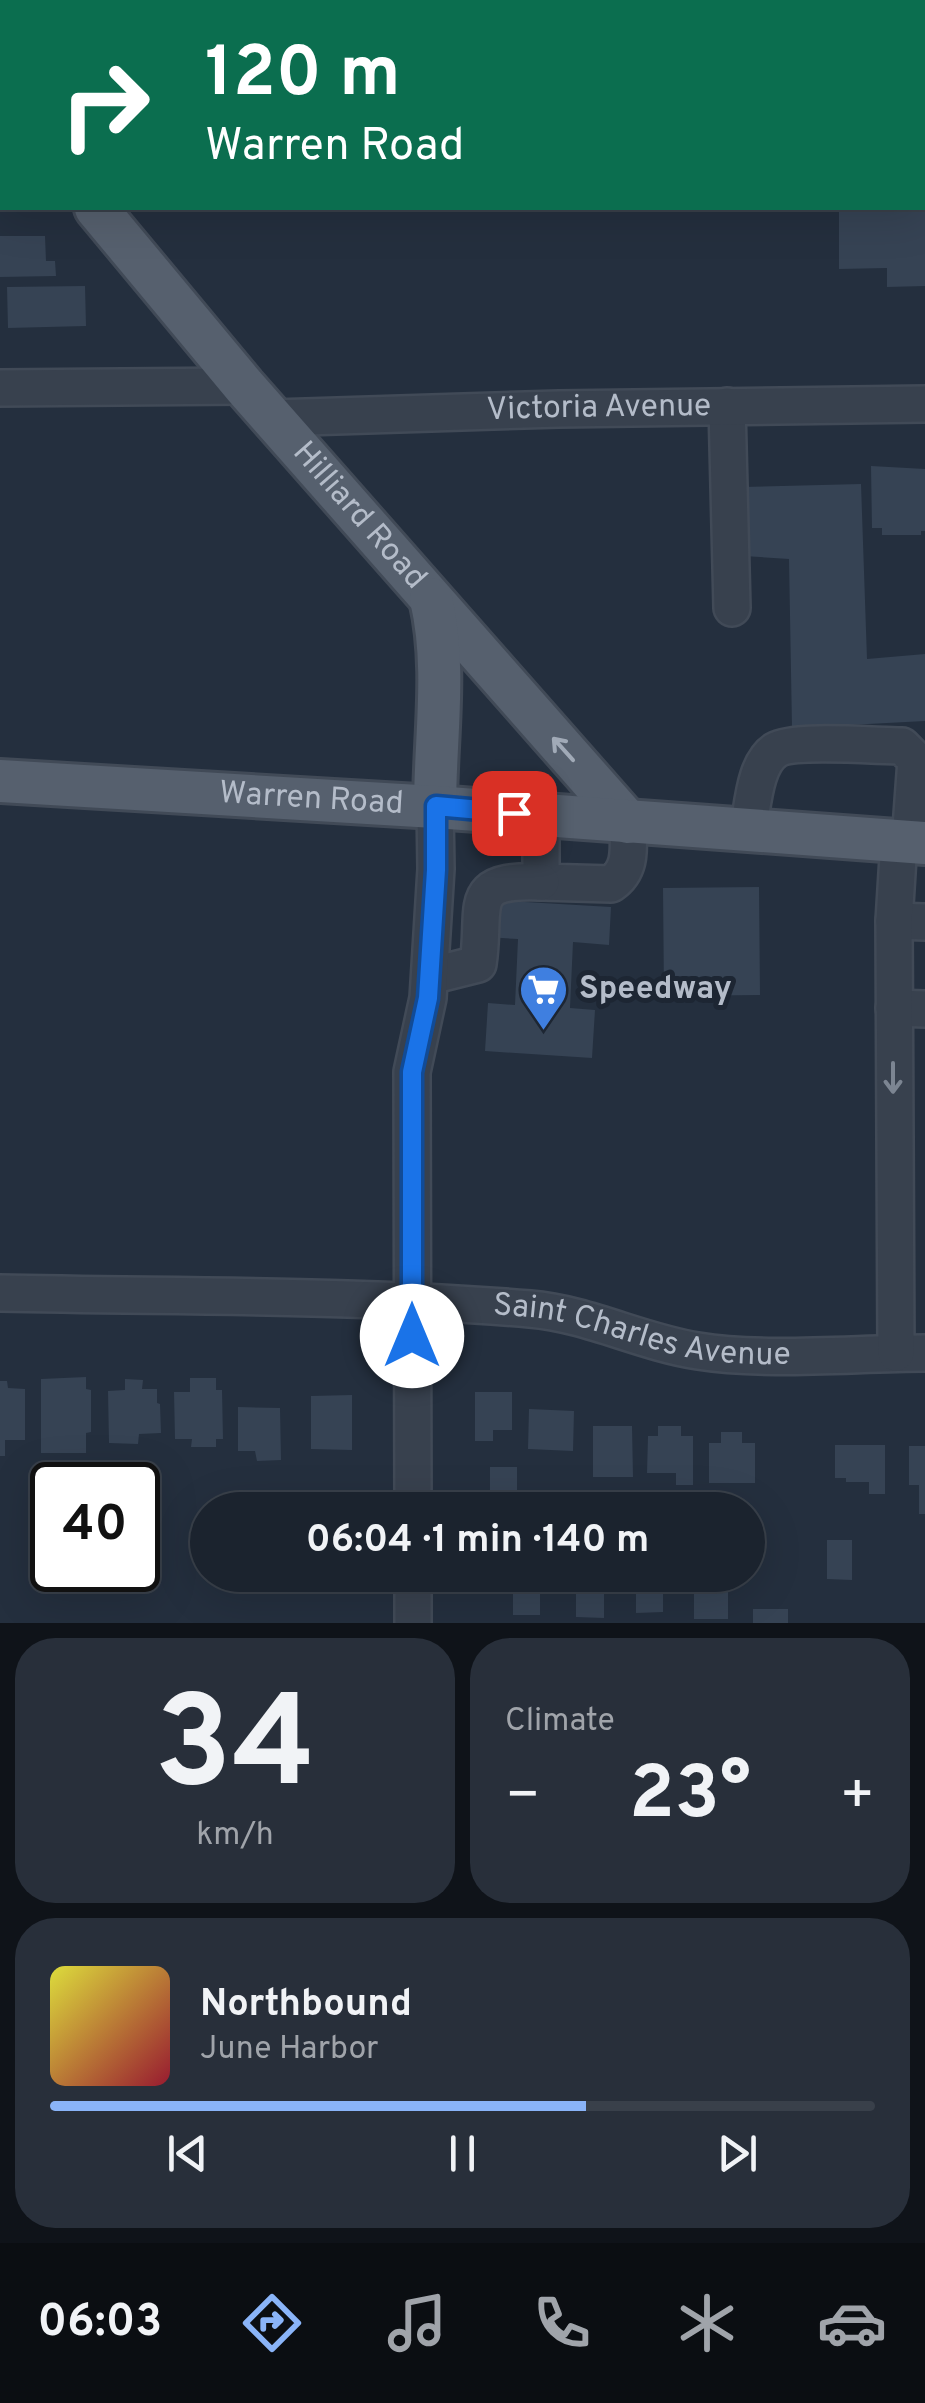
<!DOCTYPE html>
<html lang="en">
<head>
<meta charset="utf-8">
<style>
	:root { --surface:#1b232e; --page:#282f3a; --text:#f1f3f6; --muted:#a0a4aa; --line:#39404a; --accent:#8ab4f8 }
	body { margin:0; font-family:Overpass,sans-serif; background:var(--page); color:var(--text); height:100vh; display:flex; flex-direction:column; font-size:38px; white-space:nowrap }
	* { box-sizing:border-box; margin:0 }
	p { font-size:32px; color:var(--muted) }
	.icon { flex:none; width:55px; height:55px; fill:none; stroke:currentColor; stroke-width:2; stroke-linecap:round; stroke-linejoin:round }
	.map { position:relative; height:1623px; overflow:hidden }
	.panel { display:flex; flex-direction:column; gap:15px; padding:15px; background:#0f1319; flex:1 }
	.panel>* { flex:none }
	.hud { position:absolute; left:0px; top:0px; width:925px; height:210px; box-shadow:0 10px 40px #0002,0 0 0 2px var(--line); background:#0b6e4f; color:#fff; overflow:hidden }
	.speed { position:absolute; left:30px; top:1462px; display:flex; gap:20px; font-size:50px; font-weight:700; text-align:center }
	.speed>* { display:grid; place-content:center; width:130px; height:130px; border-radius:50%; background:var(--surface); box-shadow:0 10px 40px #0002,0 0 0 2px var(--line); line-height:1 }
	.speed .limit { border:5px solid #111; border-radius:15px; background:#fff; color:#111 }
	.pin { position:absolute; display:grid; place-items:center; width:85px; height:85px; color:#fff; margin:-42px; border-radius:20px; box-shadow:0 5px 15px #0006 }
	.me { position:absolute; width:110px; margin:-55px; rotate:0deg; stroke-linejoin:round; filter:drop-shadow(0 0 8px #0008) }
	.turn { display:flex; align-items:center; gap:35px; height:210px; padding:0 40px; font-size:45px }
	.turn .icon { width:130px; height:130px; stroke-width:2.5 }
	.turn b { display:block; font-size:70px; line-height:85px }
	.big { font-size:75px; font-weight:700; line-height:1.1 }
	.panel .card { flex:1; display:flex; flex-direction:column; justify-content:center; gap:15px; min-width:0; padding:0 35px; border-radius:40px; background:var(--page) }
	.panel .dial { align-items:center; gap:0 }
	.dial b { font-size:130px; line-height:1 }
	.song { display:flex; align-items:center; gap:30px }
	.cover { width:120px; height:120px; border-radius:15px; background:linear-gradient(135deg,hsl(60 70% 55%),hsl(350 70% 35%)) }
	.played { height:10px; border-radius:5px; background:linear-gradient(90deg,var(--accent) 65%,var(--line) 65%) }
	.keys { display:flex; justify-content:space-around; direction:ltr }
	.heat { display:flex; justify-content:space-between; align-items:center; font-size:55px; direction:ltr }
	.panel .tiles { flex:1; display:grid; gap:15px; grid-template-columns:1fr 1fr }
	.card:last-child { grid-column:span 2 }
	.trip { position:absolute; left:190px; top:1492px; width:575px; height:100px; border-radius:50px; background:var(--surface); box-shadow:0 10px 40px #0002,0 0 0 2px var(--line); font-weight:700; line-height:100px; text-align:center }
	.tabs { display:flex; height:160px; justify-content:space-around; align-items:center; background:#0b0e12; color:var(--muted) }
	.tabs .icon { width:70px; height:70px }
	.tabs .selected { color:var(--accent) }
	.tabs b { font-size:45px; color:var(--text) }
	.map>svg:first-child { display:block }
</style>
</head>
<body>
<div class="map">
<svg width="925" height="1623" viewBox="0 0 925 1623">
	<rect width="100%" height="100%" fill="#242f3e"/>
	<path fill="#364354" d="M 839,208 L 925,208 L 925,286 L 887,287 L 887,268 L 839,269 Z
		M 0,236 L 45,236 L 46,261 L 55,261 L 56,276 L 0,277 Z
		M 85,286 L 86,326 L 8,328 L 7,287 Z
		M 871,466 L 925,469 L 925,531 L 921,531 L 921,535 L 882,535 L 882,528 L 872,528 Z
		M 861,484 L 867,659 L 925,654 L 925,721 L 792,728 L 789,559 L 744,556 L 742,487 Z
		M 759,887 L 760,995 L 664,996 L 663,888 Z
		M 489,900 L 611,907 L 609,945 L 573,942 L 570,1008 L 595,1010 L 592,1058 L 485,1051 L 488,1003 L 515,1005 L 518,939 L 486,937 Z
		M 86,1377 L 86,1389 L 91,1390 L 91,1432 L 86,1433 L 86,1453 L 41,1453 L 41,1379 Z
		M 190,1378 L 216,1378 L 216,1390 L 222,1390 L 223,1439 L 216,1439 L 216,1447 L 191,1447 L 192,1439 L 175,1439 L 174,1392 L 190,1392 Z
		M 125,1379 L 143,1380 L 142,1389 L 157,1389 L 157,1403 L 160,1404 L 161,1433 L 139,1434 L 138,1444 L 109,1443 L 108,1391 L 125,1390 Z
		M 0,1381 L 7,1381 L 8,1388 L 25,1389 L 25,1440 L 5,1440 L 5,1456 L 0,1456 Z
		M 475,1392 L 512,1392 L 512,1430 L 493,1430 L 493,1441 L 475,1441 Z
		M 352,1395 L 352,1450 L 311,1449 L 311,1396 Z
		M 238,1407 L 280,1408 L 281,1460 L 257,1461 L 255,1451 L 238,1451 Z
		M 529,1409 L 574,1411 L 573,1451 L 528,1449 Z
		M 593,1426 L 632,1426 L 633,1477 L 593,1477 Z
		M 658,1426 L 681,1426 L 681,1436 L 693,1436 L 693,1485 L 676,1485 L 676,1473 L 647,1473 L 648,1436 L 658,1436 Z
		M 721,1432 L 742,1432 L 742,1443 L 755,1443 L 755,1483 L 709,1483 L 709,1443 L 721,1443 Z
		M 835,1445 L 885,1445 L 885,1494 L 869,1494 L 869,1482 L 846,1482 L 846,1478 L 835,1478 Z
		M 909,1446 L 925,1446 L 925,1514 L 919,1514 L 919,1485 L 909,1485 Z
		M 490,1467 L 517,1467 L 517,1497 L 490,1497 Z
		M 827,1540 L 852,1540 L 852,1580 L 827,1579 Z
		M 636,1583 L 663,1584 L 663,1612 L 636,1613 Z
		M 513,1587 L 540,1587 L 540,1615 L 513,1615 Z
		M 576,1588 L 604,1588 L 604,1618 L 576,1617 Z
		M 694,1588 L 728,1588 L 728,1619 L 694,1619 Z
		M 753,1609 L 788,1609 L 788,1623 L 753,1623 Z"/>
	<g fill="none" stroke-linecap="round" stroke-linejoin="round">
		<defs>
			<g id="minor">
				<path d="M 0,388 L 244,386"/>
				<path d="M 727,406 L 732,608"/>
				<path id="s1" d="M 274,418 L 559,409 L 925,404"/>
				<path d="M 541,816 L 541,882 L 611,884 C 633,869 628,846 628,822"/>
				<path d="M 748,830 C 753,807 754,764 776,750 C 794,739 877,746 902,746 L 916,760 L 910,842"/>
				<path d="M 894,921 L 925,922"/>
				<path d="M 430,976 L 478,964 C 487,905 464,879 541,882"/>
				<path d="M 894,1008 L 925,1009"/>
				<path id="s2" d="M 0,1293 C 176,1297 354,1294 530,1309 C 589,1314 640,1342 698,1351 C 766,1362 855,1353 925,1353"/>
				<path d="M 896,1353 L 894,921 L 899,841"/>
				<path d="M 413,1510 L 412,1072 L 428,998 L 436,869 L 435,807"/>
				<path d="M 413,1575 L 413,1623"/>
			</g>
			<g id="major">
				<path d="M 0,91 L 2,94"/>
				<path id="s3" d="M 96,208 L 244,386 L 628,822"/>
				<path d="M 431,599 C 447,667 435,738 435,807"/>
				<path id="s4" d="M 0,781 L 435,807 L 925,843"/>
			</g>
		</defs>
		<use href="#minor" stroke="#414a57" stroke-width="40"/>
		<use href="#major" stroke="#414a57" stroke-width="48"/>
		<use href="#minor" stroke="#38414e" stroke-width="35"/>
		<use href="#major" stroke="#56606e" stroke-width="42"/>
	</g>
	<defs><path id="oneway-shaft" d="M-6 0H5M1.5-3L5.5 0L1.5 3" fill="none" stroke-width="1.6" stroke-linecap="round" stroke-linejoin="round" transform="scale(2.5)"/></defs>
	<use stroke="#a1aab7" href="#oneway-shaft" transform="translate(563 749) rotate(-132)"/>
	<use stroke="#7c8592" href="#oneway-shaft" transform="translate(893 1078) rotate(90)"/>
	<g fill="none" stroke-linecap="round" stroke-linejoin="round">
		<defs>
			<path id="route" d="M 412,1336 L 412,1072 L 428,998 L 436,870 L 436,806 L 514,813"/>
		</defs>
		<use href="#route" stroke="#114b97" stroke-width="25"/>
		<use href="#route" stroke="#1a73e8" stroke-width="18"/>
	</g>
	<defs>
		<symbol id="supermarket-pin" viewBox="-11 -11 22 30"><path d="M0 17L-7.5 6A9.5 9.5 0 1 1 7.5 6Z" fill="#3f7fe0" stroke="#1d2633"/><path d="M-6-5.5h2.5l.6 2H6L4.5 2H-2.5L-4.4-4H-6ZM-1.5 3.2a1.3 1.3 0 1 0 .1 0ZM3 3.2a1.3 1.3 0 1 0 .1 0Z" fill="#fff"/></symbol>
	</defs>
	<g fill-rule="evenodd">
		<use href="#supermarket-pin" x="516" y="962" width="55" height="75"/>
	</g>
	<g text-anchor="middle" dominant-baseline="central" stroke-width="10" stroke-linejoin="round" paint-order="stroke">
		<g font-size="32" fill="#b4bcc9" stroke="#1d2633">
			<text stroke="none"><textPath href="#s1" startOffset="325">Victoria Avenue</textPath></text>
			<text stroke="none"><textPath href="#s3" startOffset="405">Hilliard Road</textPath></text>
			<text stroke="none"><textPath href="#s4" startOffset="312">Warren Road</textPath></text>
			<text stroke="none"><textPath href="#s2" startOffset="645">Saint Charles Avenue</textPath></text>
		</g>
		<g font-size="32" font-weight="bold" fill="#b4bcc9" stroke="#1d2633" text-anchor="start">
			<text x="579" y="990">Speedway</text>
		</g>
	</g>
</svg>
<div class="speed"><div class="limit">40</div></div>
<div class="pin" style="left:514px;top:813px;background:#d93025"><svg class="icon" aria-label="arrive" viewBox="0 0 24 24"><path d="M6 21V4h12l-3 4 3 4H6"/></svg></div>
<svg class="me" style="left:412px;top:1336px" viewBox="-20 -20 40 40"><circle r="19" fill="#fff"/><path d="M0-13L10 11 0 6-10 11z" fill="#1a73e8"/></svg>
<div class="trip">06:04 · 1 min · 140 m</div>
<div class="hud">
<div class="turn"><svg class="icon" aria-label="right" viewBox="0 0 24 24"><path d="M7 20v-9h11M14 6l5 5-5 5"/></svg><div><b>120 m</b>Warren Road</div></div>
</div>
</div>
<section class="panel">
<div class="tiles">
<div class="card dial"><b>34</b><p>km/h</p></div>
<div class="card"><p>Climate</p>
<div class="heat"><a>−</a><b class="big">23°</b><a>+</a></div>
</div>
<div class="card">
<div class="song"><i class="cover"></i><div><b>Northbound</b><p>June Harbor</p></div></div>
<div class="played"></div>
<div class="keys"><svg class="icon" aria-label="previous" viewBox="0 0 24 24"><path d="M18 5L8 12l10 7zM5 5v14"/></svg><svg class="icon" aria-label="pause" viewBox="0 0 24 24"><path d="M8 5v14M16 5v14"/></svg><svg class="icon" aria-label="next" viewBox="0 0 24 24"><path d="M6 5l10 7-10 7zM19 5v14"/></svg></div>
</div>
</div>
</section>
<nav class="tabs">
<b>06:03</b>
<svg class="icon selected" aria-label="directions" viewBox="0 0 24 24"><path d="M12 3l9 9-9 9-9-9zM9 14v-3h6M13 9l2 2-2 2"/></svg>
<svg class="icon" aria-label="music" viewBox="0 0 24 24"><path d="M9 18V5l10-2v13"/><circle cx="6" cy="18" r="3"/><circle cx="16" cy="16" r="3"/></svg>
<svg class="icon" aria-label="phone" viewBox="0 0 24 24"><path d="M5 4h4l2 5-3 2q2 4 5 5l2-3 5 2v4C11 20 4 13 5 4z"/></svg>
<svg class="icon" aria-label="climate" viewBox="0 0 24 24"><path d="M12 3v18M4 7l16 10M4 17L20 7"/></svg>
<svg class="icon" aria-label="car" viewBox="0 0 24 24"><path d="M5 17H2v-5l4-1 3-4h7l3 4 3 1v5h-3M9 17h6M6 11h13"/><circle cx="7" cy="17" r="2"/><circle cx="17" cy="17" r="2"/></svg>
</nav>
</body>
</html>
